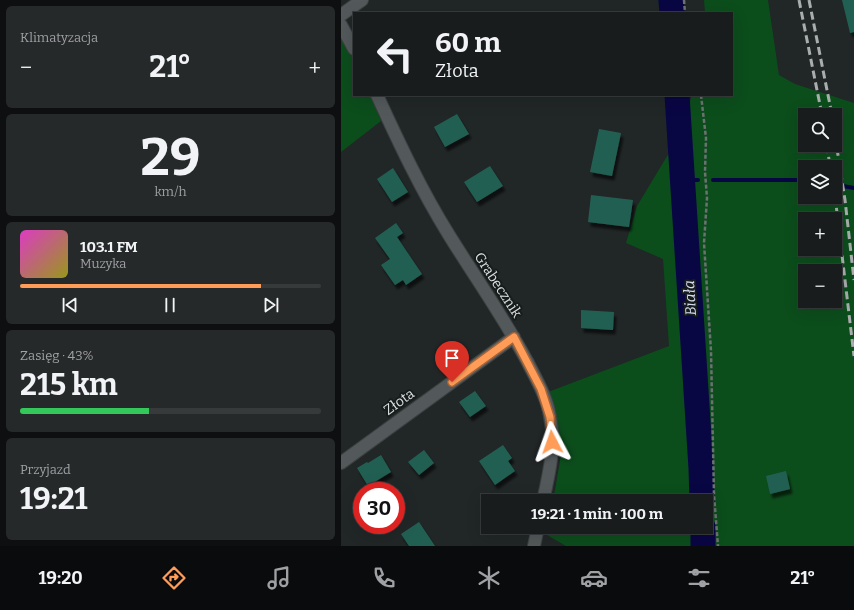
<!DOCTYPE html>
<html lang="pl">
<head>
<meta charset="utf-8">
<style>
	:root { --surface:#191c1d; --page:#26292a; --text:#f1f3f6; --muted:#9fa1a4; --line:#373a3b; --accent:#fe9c58 }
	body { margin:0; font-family:Bitter,serif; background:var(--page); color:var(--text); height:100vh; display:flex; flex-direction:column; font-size:15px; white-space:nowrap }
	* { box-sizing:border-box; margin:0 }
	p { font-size:13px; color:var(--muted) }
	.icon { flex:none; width:22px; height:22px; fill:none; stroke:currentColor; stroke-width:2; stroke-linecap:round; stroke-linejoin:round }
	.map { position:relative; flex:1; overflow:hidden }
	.panel { display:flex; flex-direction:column; gap:6px; padding:6px; background:#0e0f10; width:341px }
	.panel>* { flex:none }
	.guide { position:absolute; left:12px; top:12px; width:380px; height:84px; border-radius:0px; box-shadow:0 4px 16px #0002,0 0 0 1px var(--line); background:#191c1d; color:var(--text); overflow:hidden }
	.controls { position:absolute; left:457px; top:108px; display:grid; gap:8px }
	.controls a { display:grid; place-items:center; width:44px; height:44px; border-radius:0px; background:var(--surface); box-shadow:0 4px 16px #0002,0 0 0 1px var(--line); font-size:20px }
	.speed { position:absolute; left:12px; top:482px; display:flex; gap:8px; font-size:20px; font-weight:700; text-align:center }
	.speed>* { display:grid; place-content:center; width:52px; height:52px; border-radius:50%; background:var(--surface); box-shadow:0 4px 16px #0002,0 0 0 1px var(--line); line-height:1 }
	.speed .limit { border:6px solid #d22; background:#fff; color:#111 }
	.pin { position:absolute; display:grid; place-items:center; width:34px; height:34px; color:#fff; margin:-41px -17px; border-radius:50% 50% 50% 0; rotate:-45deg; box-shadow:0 0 4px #0007 }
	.pin .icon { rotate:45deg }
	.me { position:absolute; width:44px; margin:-22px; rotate:356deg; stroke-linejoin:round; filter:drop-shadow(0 0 3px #0008) }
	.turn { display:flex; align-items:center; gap:14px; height:84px; padding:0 16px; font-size:18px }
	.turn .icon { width:52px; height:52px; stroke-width:2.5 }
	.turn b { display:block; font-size:28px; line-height:34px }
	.big { font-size:30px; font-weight:700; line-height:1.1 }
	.panel .tile { flex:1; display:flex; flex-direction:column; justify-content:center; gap:6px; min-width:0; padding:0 14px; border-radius:6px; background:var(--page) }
	.panel .dial { align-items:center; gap:0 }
	.dial b { font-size:52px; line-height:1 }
	.song { display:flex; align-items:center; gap:12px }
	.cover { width:48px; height:48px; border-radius:6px; background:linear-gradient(135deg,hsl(310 70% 55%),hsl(60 70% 35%)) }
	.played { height:4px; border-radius:2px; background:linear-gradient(90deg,var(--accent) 80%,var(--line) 80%) }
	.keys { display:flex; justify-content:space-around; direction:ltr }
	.heat { display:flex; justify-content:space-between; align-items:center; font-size:22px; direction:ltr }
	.charge { height:6px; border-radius:3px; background:linear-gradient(90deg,#34c759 43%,var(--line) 0) }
	.trip { position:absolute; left:140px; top:494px; width:232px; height:40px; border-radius:0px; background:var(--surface); box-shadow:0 4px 16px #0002,0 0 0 1px var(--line); font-weight:700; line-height:40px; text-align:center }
	.dock { display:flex; height:64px; justify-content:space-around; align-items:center; background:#0a0b0c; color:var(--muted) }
	.dock .icon { width:28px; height:28px }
	.dock .active { color:var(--accent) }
	.dock b { font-size:18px; color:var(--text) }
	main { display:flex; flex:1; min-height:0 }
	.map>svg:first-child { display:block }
</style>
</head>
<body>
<main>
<section class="panel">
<div class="tile"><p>Klimatyzacja</p>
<div class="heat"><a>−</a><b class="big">21°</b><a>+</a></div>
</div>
<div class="tile dial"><b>29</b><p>km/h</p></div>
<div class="tile">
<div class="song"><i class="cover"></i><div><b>103.1 FM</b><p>Muzyka</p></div></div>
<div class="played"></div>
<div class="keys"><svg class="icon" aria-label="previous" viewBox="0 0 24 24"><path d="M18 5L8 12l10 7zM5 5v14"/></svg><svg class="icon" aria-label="pause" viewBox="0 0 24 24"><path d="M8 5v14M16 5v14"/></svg><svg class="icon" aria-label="next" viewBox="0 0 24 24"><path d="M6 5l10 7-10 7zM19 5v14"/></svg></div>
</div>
<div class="tile"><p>Zasięg · 43%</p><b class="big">215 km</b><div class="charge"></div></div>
<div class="tile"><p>Przyjazd</p><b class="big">19:21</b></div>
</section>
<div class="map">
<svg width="513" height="546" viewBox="0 0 513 546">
	<defs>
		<filter id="shadow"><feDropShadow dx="2.5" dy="4.5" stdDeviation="1" flood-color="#0009"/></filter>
	</defs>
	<rect width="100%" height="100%" fill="#212627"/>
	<path fill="#0c4d1c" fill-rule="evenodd" d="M 363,0 L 427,0 L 438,75 L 454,84 L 513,103 L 513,546 L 225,546 L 206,535 L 207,527 L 365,527 L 365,501 L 212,501 L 221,449 L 207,392 L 328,346 L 322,259 L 285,243 L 296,206 L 337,138 L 351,95 L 391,95 L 391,13 L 364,13 ZM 464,115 L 494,115 L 494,145 L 464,145 ZM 464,167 L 494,167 L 494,197 L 464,197 ZM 464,219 L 494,219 L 494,249 L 464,249 ZM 464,271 L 494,271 L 494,301 L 464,301 Z
		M 0,36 L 8,49 L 13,60 L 13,95 L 29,95 L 40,121 L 0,152 Z"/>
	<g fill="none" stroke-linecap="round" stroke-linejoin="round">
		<path stroke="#090644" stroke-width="4" d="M 342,180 L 357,180
			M 372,180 L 464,180
			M 502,186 L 513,188"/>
		<path stroke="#090644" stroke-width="25" d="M 330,0 L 331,13
			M 336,95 L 360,468 L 361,501
			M 362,527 L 362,546"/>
	</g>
	<path fill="#235f53" filter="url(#shadow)" d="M 501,0 L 513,0 L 513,32 L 509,33 Z
		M 116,114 L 128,134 L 104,147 L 93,127 Z
		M 258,129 L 280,133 L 271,176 L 249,172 Z
		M 149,166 L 162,186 L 136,202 L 123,182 Z
		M 52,168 L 67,192 L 51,202 L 36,179 Z
		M 250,195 L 292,200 L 288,227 L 247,222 Z
		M 55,223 L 62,233 L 56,237 L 81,274 L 65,285 L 62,280 L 54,285 L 40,265 L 49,259 L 34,238 Z
		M 240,310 L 273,312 L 272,330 L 240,328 Z
		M 134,391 L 145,406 L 129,417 L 118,402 Z
		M 162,445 L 171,458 L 167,461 L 174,471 L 154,485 L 138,461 Z
		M 83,450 L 93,463 L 78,475 L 67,462 Z
		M 40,455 L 50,472 L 27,486 L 16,468 L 26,462 L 27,463 Z
		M 445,471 L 449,489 L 429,494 L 425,476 Z
		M 78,522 L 94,546 L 68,546 L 60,534 Z"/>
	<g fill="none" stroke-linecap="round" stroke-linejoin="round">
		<defs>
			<path id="minor" d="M 0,15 L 21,0
				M 0,25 L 13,49
				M 36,95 C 58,143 80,190 108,235 C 134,277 163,318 186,361 C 195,379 206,397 209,417 C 215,445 208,474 202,501
				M 0,463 L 173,337
				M 193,546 L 197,527"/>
		</defs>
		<use href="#minor" stroke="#3d4142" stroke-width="14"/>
		<path stroke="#6c7172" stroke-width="2.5" stroke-dasharray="4 2" stroke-linecap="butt" d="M 343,0 L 344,13
			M 360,95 L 365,138 L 364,172 L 366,198 L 363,243 L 370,351 L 373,495 L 377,546"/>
		<use href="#minor" stroke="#53595a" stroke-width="12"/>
		<path stroke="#a9adae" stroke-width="3" stroke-dasharray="8 4" stroke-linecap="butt" d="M 458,0 L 481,115
			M 468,0 L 491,115
			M 494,136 L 504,200 L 513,280
			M 486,145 L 489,167
			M 494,196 L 513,356"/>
	</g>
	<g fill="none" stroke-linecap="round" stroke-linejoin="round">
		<defs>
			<path id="route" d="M 111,382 L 173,337 L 200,389 L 209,417 L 211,442"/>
		</defs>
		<use href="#route" stroke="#a56539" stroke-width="10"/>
		<use href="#route" stroke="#fe9c58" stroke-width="7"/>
	</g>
	<g text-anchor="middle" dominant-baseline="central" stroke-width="4" stroke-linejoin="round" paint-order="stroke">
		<g font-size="14" fill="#dde0e1" stroke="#171c1d">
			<text transform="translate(157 285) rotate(57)">Grabecznik</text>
			<text transform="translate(58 402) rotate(-36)">Złota</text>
		</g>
		<g font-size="15" font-style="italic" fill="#d5dbee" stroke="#171c1d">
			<text transform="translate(349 298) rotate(-93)">Biała</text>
		</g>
	</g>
</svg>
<div class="controls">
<a><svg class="icon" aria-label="search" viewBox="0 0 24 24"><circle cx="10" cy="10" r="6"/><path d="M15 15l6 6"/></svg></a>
<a><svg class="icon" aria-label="layers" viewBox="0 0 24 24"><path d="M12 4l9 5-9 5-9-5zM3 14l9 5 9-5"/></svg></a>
<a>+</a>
<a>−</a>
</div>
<div class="speed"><div class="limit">30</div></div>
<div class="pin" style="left:111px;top:382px;background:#d93025"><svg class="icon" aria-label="arrive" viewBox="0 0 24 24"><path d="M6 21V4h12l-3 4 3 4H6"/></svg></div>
<svg class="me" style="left:211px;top:442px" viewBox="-20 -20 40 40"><path d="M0-17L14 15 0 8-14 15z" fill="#fe9c58" stroke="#fff" stroke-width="4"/></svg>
<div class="trip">19:21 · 1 min · 100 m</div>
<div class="guide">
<div class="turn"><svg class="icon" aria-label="left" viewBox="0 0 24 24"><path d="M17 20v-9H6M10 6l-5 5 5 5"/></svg><div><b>60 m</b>Złota</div></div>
</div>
</div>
</main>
<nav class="dock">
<b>19:20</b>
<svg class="icon active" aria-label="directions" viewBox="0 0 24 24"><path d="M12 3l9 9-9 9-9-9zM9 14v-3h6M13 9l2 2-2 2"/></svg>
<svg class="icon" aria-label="music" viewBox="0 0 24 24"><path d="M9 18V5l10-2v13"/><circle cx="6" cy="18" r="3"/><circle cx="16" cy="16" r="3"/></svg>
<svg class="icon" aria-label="phone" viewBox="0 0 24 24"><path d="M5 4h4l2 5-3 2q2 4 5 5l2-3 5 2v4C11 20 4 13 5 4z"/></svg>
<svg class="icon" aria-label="climate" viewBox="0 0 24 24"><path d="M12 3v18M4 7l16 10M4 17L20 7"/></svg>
<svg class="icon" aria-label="car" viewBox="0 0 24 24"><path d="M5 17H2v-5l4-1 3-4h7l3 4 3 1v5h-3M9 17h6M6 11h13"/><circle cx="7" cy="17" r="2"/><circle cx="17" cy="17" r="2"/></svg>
<svg class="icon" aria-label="filters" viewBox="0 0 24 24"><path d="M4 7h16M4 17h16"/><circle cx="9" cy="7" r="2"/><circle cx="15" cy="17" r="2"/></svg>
<b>21°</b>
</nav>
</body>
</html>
